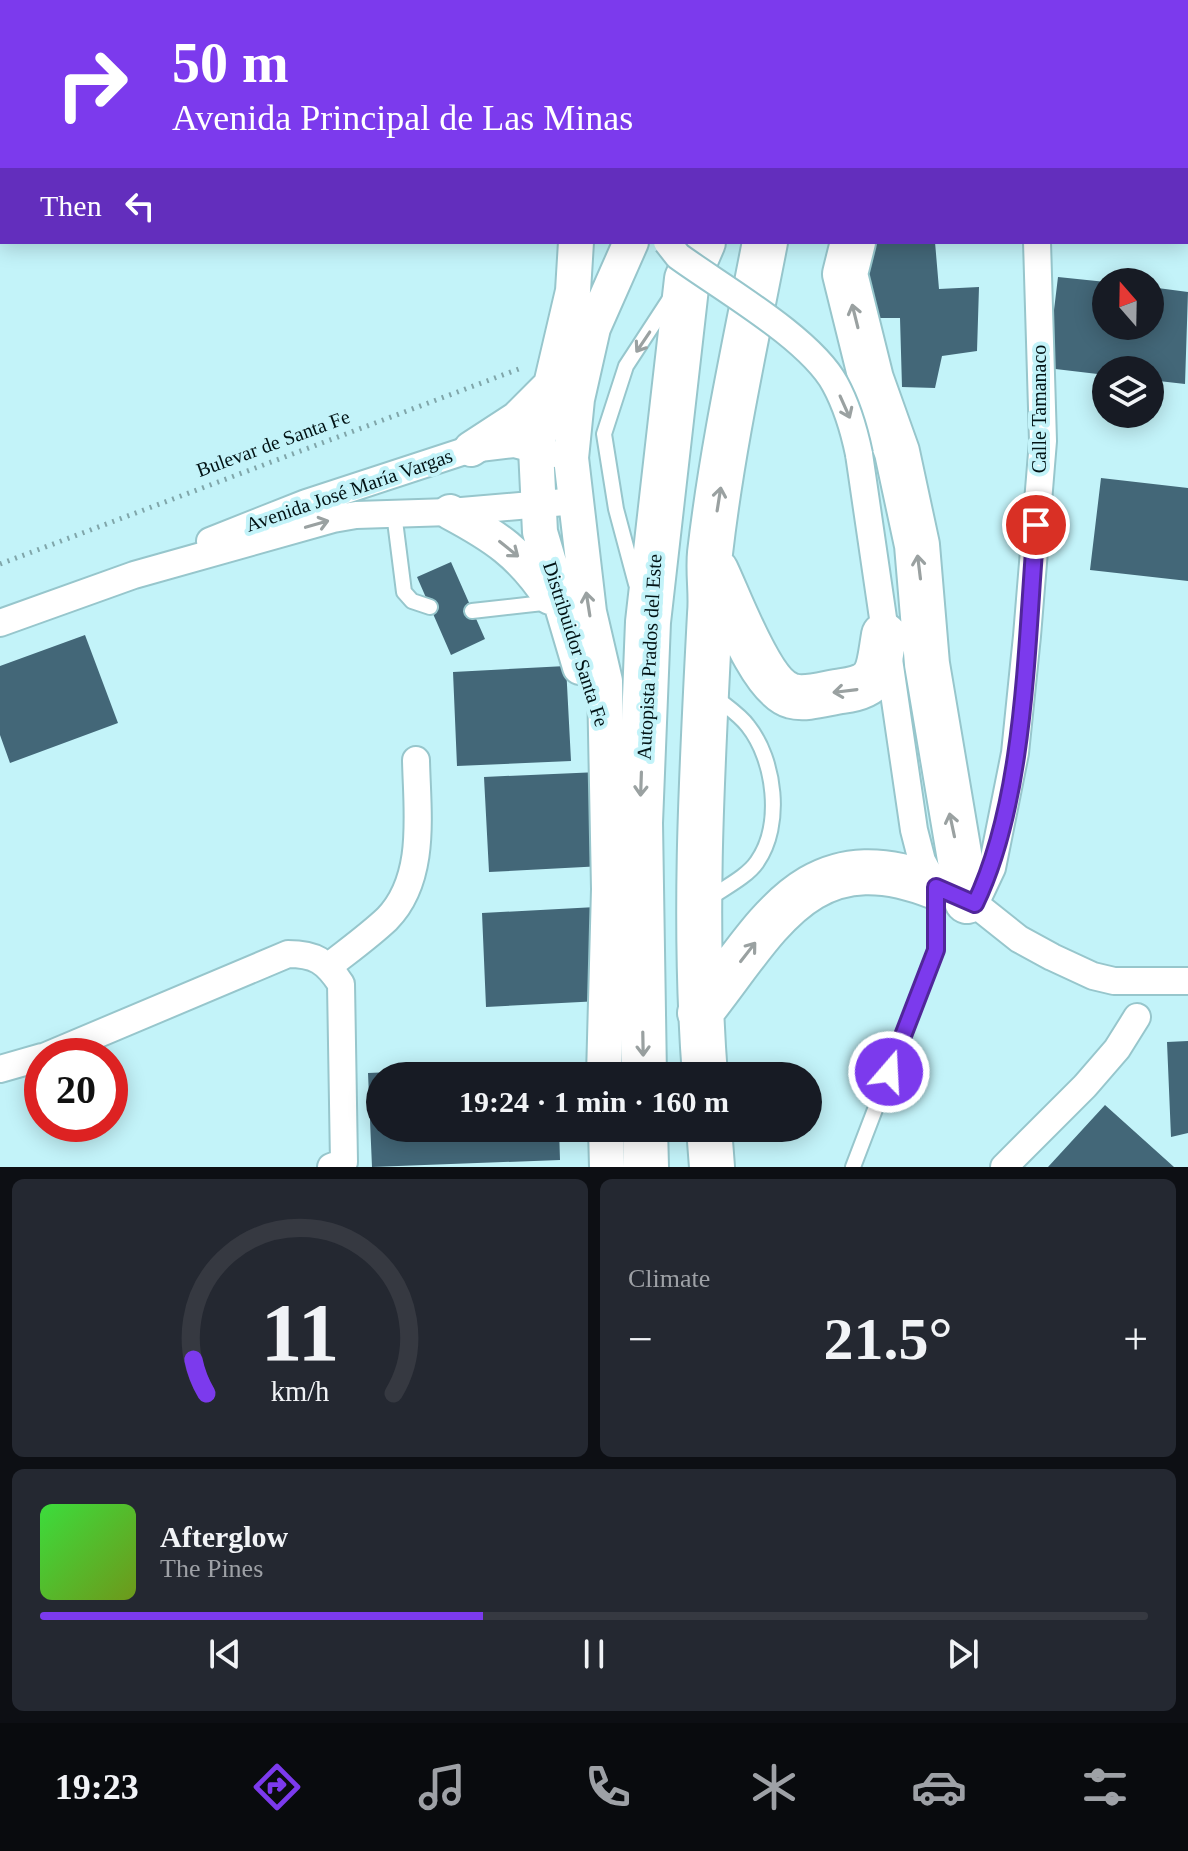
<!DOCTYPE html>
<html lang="en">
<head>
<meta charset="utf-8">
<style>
	:root { --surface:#171b24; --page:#242831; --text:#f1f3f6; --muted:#9ea1a6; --line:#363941; --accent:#7c3aed }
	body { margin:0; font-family:Georgia,serif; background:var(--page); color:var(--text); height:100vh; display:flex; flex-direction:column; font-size:30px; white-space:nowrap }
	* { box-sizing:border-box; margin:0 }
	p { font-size:26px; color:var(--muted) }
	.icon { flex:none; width:44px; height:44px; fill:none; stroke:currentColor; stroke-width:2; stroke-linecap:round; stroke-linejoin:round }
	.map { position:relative; height:1167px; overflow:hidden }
	.panel { display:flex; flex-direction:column; gap:12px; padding:12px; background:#0d0f14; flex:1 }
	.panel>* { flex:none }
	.banner { position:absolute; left:0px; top:0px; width:1188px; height:244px; box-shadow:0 4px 20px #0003; background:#7c3aed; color:#fff; overflow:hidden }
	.needle { width:52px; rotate:340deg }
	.fabs { position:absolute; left:1092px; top:268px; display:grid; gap:16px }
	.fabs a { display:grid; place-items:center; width:72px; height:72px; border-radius:50%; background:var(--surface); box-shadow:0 4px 20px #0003; font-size:40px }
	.speed { position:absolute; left:24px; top:1038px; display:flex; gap:16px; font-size:40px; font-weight:700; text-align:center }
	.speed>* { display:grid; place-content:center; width:104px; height:104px; border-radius:50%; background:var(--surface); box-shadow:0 4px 20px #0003; line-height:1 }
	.speed .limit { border:12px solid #d22; background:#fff; color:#111 }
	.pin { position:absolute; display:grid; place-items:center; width:68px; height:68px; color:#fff; margin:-34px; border:4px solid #fff; border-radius:50%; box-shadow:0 2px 8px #0007 }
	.me { position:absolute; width:88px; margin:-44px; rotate:19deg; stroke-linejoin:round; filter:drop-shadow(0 0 6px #0008) }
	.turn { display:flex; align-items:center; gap:28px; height:168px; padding:0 40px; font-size:36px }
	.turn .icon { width:104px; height:104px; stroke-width:2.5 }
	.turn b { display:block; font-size:56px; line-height:68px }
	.then { display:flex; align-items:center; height:76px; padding:0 40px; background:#0003; gap:16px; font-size:30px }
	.big { font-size:60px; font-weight:800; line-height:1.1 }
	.panel .tile { flex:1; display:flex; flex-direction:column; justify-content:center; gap:12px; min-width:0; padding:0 28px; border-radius:12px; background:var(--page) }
	.panel .dial { align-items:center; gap:0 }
	.dial svg { height:208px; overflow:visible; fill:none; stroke:var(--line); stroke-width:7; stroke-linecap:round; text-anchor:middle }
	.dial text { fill:var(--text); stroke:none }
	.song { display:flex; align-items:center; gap:24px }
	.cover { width:96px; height:96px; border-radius:12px; background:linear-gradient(135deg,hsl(120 70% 55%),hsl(80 70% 35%)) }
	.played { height:8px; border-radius:4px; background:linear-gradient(90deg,var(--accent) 40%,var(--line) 40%) }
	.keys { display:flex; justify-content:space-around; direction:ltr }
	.heat { display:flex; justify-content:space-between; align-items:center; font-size:44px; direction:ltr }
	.panel .tiles { flex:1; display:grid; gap:12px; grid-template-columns:1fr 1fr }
	.tile:last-child { grid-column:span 2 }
	.trip { position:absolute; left:366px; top:1062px; width:456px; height:80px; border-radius:40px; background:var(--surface); box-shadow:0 4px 20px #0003; font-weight:800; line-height:80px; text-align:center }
	.tabs { display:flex; height:128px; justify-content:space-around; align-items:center; background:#090b0e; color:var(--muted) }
	.tabs .icon { width:56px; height:56px }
	.tabs .current { color:var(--accent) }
	.tabs b { font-size:36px; color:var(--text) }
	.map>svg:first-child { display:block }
</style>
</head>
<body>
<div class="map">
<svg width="1188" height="1167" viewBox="0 0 1188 1167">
	<rect width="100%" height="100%" fill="#c3f3f9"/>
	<path fill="#436778" d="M 869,242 L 935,242 L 939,289 L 979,287 L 977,351 L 942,356 L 935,388 L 902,387 L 900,318 L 869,318 Z
		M 1058,277 L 1106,282 L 1106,326 L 1150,326 L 1150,287 L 1188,292 L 1185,384 L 1150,380 L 1150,370 L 1106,370 L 1106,375 L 1047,368 Z
		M 1101,478 L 1188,488 L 1188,581 L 1090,570 Z
		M 451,562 L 485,639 L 451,655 L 417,577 Z
		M 85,635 L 118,723 L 10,763 L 0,735 L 0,666 Z
		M 566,666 L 571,761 L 457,766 L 453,672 Z
		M 599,772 L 603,866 L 489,872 L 484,777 Z
		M 596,907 L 600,1001 L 486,1007 L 482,913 Z
		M 1188,1041 L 1188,1133 L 1171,1137 L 1167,1042 Z
		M 556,1065 L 557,1076 L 380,1076 L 380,1128 L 559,1128 L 560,1160 L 372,1167 L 368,1073 Z
		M 1105,1105 L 1174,1167 L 1048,1167 Z"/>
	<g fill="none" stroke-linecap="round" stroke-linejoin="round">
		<defs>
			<path id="service" d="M 394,513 L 404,592 L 412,601 L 430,607
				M 636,584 L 616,509 L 604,434 L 626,366 L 671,297
				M 472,611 L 552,602
				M 707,900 C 722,889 747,877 757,862 C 783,825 775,760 748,726 C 740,715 726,706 715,697
				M 853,1167 L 936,950 L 936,892"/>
			<path id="minor" d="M 79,0 L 85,2
				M 148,2 L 163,0
				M 1186,165 L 1188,170
				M 859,454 L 914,830 L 922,861 L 936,887 L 975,904 L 1019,939 L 1052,957 L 1093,976 L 1114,981 L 1188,981
				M 210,541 L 306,503 L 471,449 L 514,444 L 553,454
				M 0,623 L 134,575 L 333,519 L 356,515 L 450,512 L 576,501
				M 975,904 L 992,868 L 1015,753 L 1027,636 L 1043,441 L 1037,242
				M 329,966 C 348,951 369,936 387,919 C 427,878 417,812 416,760
				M 46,1056 L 288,954 C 315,954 326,961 341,984 L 344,1162 L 331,1167
				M 0,1069 L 42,1057
				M 1004,1167 L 1085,1086 L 1117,1049 L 1137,1017"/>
			<path id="tertiary" d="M 710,0 L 712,2
				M 560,2 L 560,0
				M 644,2 L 646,0
				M 740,2 L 740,0
				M 576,242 L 573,291 L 536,449 L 540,532 L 580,667
				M 471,449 L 517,419 L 552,384
				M 450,512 C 495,536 522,554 550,597
				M 604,1076 L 609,889 L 605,681 L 589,612 L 571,458 L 577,399 L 593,328 L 631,242
				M 606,1128 L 607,1167"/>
			<path id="motorway" d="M 582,2 L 583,0
				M 790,2 L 790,0
				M 857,2 L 858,0
				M 853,242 L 845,274 L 871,379 L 897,452 L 917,545 L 927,664 L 967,901
				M 716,571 C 730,600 761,688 792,696 C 806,700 827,693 842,691 C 881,686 878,670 884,635
				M 700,1013 C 769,926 808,836 936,887
				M 644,1076 L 640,823 L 648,622 L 687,279 L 703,242
				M 705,1076 C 693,921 702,769 710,614 C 712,594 708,573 710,553 C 722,449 745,345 765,242
				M 645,1128 L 646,1167
				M 709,1128 L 712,1167"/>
		</defs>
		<use href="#service" stroke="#97c6cc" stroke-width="18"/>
		<use href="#minor" stroke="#97c6cc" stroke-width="30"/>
		<use href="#tertiary" stroke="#97c6cc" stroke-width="38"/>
		<use href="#motorway" stroke="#97c6cc" stroke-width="48"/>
		<path stroke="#80a6aa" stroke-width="5" stroke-dasharray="2 6" stroke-linecap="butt" d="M 923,2 L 924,0
			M 0,564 L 524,367"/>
		<use href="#service" stroke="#fff" stroke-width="14"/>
		<use href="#minor" stroke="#fff" stroke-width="26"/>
		<use href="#tertiary" stroke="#fff" stroke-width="34"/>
		<use href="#motorway" stroke="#fff" stroke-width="44"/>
		<defs>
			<path id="minor-bridge" d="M 667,242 L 678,256 C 722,288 810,338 835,384 C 847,406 854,430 859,454"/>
		</defs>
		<use href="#minor-bridge" stroke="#97c6cc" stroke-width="30" stroke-linecap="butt"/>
		<use href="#minor-bridge" stroke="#fff" stroke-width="26"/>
	</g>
	<defs><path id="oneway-shaft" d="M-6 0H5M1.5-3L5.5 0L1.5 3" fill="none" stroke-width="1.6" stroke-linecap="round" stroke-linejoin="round" transform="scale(2)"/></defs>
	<g stroke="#9aa1a1">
		<use href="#oneway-shaft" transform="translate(855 316) rotate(-104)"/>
		<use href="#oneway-shaft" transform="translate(643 342) rotate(124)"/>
		<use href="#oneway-shaft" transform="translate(845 407) rotate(66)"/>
		<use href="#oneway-shaft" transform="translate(719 499) rotate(-81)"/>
		<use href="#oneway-shaft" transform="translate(317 524) rotate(-16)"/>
		<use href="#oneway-shaft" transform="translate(509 549) rotate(39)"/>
		<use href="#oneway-shaft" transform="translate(919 567) rotate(-97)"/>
		<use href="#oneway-shaft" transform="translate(588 604) rotate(-99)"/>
		<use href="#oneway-shaft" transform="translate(845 691) rotate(173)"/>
		<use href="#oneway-shaft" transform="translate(641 784) rotate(92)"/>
		<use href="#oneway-shaft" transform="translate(952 825) rotate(-102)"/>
		<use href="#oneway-shaft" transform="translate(748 952) rotate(-52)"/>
		<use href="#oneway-shaft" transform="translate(643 1044) rotate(89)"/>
	</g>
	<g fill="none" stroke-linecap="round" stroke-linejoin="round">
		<defs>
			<path id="route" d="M 889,1072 L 936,950 L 936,887 L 975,904 C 1026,798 1026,643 1036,525"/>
		</defs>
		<use href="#route" stroke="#51269a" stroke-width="20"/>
		<use href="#route" stroke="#7c3aed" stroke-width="14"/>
	</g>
	<g text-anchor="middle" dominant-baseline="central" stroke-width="8" stroke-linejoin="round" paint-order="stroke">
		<g font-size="20" fill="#021315" stroke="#c3f3f9">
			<text transform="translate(1039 409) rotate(-90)">Calle Tamanaco</text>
			<text transform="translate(273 443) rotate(-20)">Bulevar de Santa Fe</text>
			<text transform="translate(349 490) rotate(-19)">Avenida José María Vargas</text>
			<text transform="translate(576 644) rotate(72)">Distribuidor Santa Fe</text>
			<text transform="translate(649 657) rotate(-87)">Autopista Prados del Este</text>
		</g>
	</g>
</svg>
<div class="fabs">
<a><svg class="needle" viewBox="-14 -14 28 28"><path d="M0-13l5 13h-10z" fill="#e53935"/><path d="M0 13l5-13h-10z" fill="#9ea1a6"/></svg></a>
<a><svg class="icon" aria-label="layers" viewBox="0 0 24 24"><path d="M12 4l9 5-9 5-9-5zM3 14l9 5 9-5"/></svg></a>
</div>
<div class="speed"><div class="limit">20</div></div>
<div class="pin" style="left:1036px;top:525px;background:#d93025"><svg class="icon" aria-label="arrive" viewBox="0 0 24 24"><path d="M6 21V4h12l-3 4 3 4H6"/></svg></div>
<svg class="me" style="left:889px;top:1072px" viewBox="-20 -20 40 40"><circle r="17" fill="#7c3aed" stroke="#fff" stroke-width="3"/><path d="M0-11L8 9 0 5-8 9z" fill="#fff"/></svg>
<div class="trip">19:24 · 1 min · 160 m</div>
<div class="banner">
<div class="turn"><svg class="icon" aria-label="right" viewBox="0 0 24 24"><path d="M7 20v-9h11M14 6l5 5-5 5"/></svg><div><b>50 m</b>Avenida Principal de Las Minas</div></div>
<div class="then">Then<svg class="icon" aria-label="left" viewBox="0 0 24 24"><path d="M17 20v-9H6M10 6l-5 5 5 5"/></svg></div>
</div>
</div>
<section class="panel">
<div class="tiles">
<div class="tile dial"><svg viewBox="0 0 100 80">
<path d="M14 69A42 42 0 1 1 86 69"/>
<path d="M14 69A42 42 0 0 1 9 56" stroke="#7c3aed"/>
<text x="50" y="56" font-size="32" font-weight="700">11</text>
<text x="50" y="72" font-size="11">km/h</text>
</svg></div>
<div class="tile"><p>Climate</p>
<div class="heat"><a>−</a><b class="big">21.5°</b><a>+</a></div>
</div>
<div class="tile">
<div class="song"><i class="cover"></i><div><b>Afterglow</b><p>The Pines</p></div></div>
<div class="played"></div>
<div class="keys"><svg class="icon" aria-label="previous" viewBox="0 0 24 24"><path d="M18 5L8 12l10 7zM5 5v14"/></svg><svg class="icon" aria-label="pause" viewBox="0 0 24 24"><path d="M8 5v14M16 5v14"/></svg><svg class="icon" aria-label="next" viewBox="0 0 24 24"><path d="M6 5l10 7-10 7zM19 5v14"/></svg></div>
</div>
</div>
</section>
<nav class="tabs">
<b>19:23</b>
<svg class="icon current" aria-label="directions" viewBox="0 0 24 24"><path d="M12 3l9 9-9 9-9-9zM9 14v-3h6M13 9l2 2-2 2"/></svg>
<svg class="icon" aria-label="music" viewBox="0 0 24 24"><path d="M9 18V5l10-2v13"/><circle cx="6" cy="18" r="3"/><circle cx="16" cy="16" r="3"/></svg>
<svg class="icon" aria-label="phone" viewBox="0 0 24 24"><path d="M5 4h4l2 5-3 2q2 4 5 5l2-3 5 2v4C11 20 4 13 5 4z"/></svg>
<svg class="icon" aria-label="climate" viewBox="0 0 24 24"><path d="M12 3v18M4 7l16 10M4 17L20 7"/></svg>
<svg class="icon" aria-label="car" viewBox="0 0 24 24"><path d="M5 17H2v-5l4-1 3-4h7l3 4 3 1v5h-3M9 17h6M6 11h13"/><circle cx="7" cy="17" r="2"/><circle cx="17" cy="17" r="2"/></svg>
<svg class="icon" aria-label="filters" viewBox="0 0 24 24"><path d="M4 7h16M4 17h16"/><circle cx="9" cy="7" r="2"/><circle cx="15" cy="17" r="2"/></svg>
</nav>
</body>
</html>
